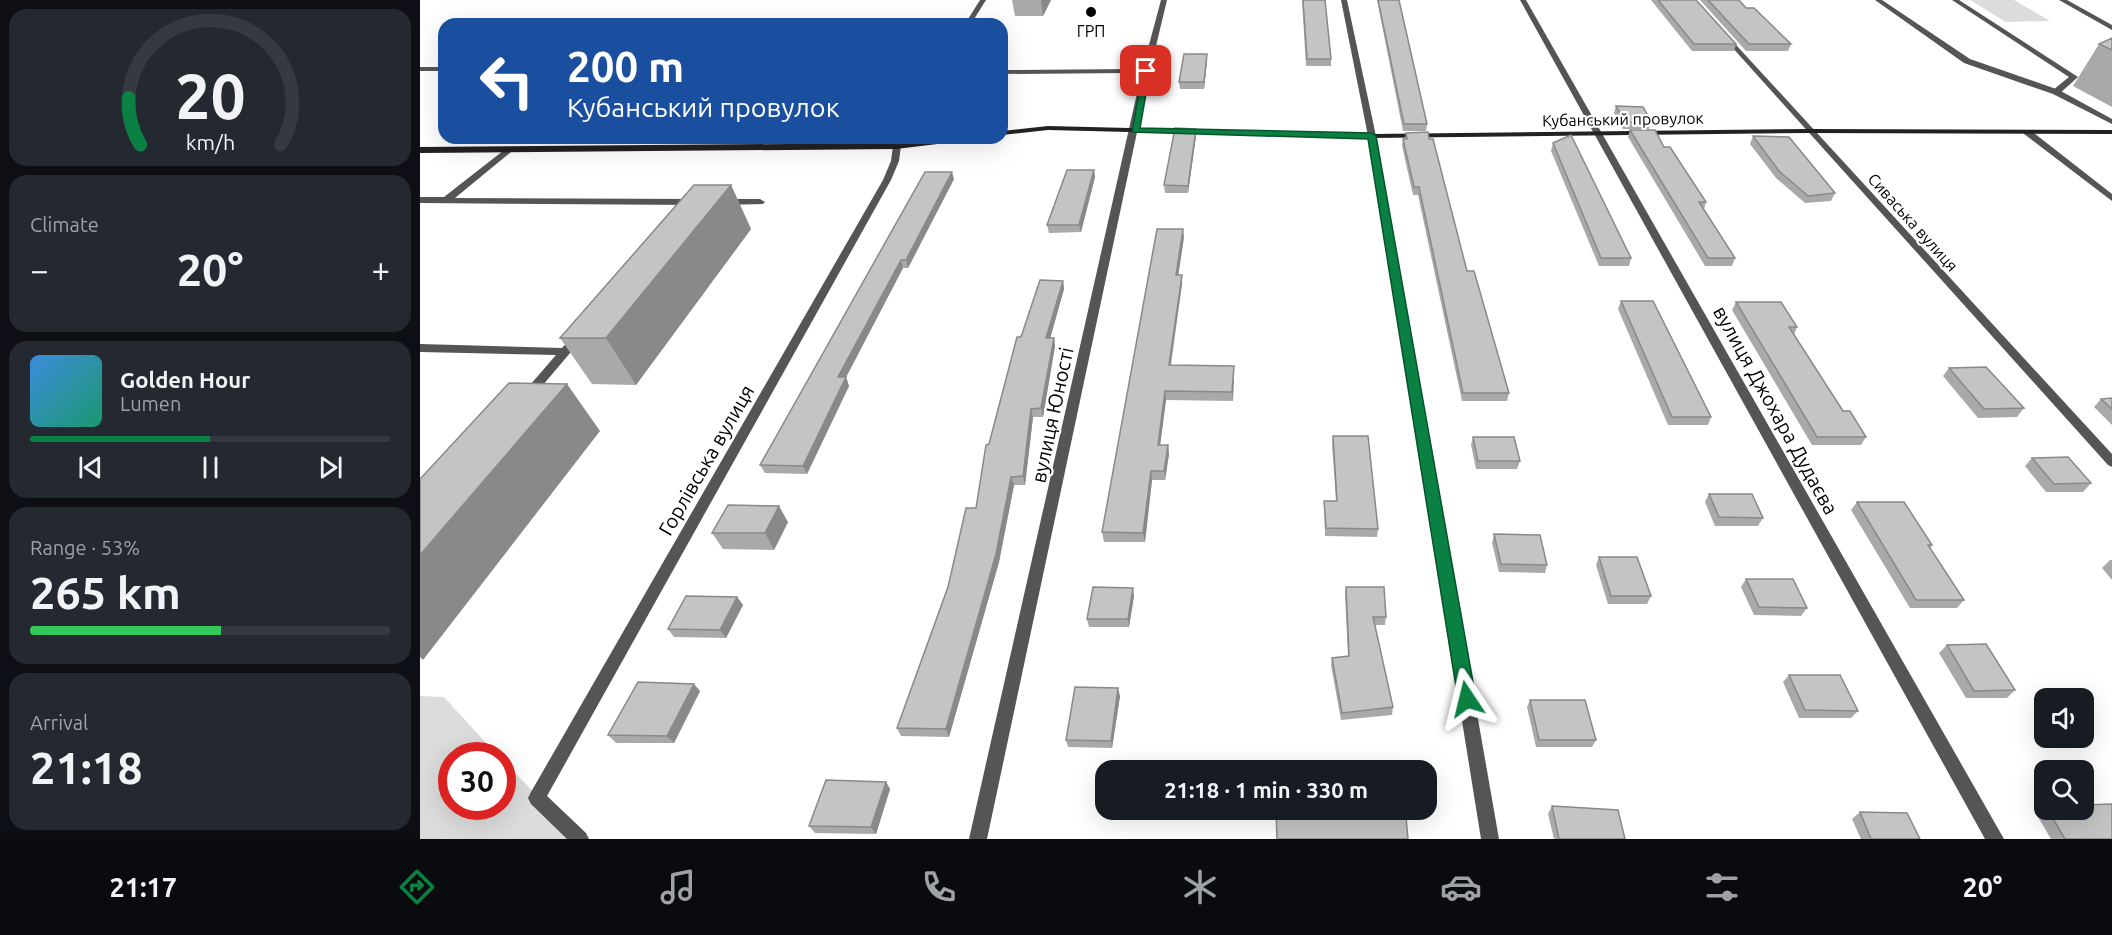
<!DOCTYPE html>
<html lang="en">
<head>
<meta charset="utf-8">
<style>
	:root { --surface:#171b24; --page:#242831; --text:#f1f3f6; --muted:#9ea1a6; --line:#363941; --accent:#0b8043 }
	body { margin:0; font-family:Ubuntu,sans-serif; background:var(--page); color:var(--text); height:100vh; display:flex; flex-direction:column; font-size:22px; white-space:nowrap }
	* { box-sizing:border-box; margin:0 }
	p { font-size:20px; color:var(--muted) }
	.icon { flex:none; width:33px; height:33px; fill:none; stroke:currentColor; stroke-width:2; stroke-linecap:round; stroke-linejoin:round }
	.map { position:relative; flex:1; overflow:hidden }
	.side { display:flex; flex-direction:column; gap:9px; padding:9px; background:#0d0f14; width:420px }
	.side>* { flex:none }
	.top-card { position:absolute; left:18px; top:18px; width:570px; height:126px; border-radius:18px; box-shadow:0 6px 24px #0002; background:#1a4fa0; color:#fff; overflow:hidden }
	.fabs { position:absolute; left:1614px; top:688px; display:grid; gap:12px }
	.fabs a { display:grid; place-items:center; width:60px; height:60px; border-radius:12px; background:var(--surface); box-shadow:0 6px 24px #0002; font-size:30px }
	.speed { position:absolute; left:18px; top:742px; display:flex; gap:12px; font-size:30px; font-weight:700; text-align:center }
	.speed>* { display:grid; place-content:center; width:78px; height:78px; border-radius:50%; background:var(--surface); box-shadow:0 6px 24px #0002; line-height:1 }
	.speed .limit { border:9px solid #d22; background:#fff; color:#111 }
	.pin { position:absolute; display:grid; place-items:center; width:51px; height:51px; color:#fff; margin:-26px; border-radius:12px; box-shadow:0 3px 9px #0006 }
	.me { position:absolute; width:66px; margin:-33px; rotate:350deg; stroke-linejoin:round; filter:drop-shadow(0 0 4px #0008) }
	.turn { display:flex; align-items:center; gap:21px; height:126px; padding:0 30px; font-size:27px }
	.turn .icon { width:78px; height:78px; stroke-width:2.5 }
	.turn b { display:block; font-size:42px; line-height:51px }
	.big { font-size:45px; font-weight:600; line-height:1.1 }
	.side .widget { flex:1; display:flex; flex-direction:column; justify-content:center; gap:9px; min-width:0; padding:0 21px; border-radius:18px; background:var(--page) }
	.side .dial { align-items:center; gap:0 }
	.dial svg { height:156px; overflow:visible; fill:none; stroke:var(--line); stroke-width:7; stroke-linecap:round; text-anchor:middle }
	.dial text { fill:var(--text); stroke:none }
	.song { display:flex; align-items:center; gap:18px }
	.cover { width:72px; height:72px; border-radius:9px; background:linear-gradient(135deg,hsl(210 70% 55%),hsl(160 70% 35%)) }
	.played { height:6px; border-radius:3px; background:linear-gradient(90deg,var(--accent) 50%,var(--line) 50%) }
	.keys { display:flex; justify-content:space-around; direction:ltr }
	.heat { display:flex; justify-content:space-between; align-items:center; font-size:33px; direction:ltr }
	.charge { height:9px; border-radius:4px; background:linear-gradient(90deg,#34c759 53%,var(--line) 0) }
	.trip { position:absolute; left:675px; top:760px; width:342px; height:60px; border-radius:18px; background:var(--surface); box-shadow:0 6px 24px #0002; font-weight:600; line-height:60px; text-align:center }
	.tabs { display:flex; height:96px; justify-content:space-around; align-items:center; background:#090b0e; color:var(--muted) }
	.tabs .icon { width:42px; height:42px }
	.tabs .current { color:var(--accent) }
	.tabs b { font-size:27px; color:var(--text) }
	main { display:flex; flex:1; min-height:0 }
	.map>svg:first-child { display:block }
</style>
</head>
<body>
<main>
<section class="side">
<div class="widget dial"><svg viewBox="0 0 100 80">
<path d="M14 69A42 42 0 1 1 86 69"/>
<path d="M14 69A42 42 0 0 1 8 45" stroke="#0b8043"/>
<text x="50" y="56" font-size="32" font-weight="700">20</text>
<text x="50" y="72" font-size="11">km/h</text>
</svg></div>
<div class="widget"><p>Climate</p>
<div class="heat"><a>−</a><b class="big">20°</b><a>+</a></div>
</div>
<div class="widget">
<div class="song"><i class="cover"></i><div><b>Golden Hour</b><p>Lumen</p></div></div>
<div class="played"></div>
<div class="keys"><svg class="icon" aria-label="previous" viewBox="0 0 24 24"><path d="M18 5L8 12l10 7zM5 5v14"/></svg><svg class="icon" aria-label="pause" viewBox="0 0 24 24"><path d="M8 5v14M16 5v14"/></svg><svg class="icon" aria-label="next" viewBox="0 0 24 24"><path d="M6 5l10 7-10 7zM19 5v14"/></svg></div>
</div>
<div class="widget"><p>Range · 53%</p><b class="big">265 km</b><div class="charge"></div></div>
<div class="widget"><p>Arrival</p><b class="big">21:18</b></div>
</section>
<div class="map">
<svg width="1692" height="839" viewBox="0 0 1692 839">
	<rect width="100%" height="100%" fill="#fff"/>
	<path fill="#dcdcdc" d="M 1550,0 L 1594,0 L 1630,21 L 1586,22 Z
		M 0,696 L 24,697 L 78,756 L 32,756 L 32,807 L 82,807 L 83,761 L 160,839 L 0,839 Z"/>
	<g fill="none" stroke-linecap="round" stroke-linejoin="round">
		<path fill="#555" fill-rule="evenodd" d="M 1532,0 L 1539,0 L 1658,77 L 1639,94 L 1633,94 L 1633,90 L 1649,77 Z
			M 1639,0 L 1647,0 L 1692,25 L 1692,30 Z
			M 0,67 L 24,67 L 24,71 L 0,71 Z
			M 711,69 L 711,73 L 708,73 L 582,74 L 582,70 Z
			M 88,147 L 91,148 L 91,152 L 35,198 L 275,199 L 280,202 L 275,205 L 0,203 L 0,197 L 24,197 Z
			M 340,199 L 345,202 L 343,204 L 304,205 L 299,202 L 304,199 Z
			M 157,335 L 162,338 L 161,340 L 112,398 L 104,398 L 102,395 L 104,392 L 136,355 L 0,352 L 0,344 L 142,348 L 153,336 Z"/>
		<path fill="#555" fill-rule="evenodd" d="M 560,0 L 566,0 L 551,24 L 545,24 Z
			M 741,0 L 747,0 L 730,71 L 567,839 L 549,839 L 722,71 Z
			M 921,0 L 927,0 L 956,136 L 1079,839 L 1061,839 L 948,136 Z
			M 1100,0 L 1106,0 L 1584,839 L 1565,839 Z
			M 1455,0 L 1462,0 L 1550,59 L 1639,90 L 1692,119 L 1692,124 L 1633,94 L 1544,63 Z
			M 1302,34 L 1306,34 L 1692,454 L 1692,467 L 1688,465 L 1302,36 Z
			M 1604,130 L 1610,130 L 1692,194 L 1692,201 L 1604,134 Z
			M 474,138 L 482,138 L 479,161 L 471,180 L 127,796 L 166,833 L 169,839 L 147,839 L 111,804 L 108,798 L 111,792 L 463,180 L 471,161 Z"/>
		<path fill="#222" fill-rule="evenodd" d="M 628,126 L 952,134 L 1389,129 L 1692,130 L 1692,134 L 1389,133 L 952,138 L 628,130 L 582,135 L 582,131 Z
			M 528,138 L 555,138 L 551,140 L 476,149 L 0,153 L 0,147 L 476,143 Z"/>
	</g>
	<path fill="#a9a9a9" d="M 592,0 L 631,0 L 623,16 L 595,16 Z
		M 882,0 L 905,0 L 911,59 L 911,66 L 886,66 Z
		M 957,0 L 979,0 L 1007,124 L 1006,131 L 983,131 Z
		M 1231,0 L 1276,0 L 1316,44 L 1314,51 L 1272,51 Z
		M 1280,0 L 1319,0 L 1326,8 L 1371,44 L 1368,51 L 1326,51 Z
		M 1692,38 L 1692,107 L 1653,86 L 1679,44 Z
		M 787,54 L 787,61 L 784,89 L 760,89 L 759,82 Z
		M 1196,106 L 1231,121 L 1229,129 L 1203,129 L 1194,113 Z
		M 1210,130 L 1244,147 L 1286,202 L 1284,209 L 1315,258 L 1312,266 L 1285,266 L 1208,137 Z
		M 986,133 L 1009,139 L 1047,271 L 1089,393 L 1087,401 L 1042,401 L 998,195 L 993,195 L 982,146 L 983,139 L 985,139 Z
		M 776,136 L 768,193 L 745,193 L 744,185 Z
		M 1333,136 L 1415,193 L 1411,201 L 1385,203 L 1356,178 L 1330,144 Z
		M 1133,143 L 1211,258 L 1209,266 L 1179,266 L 1131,151 Z
		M 674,170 L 675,177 L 661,232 L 629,233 L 627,225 Z
		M 534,179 L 488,268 L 483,268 L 426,377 L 429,386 L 387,474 L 345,473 L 340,465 Z
		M 311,185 L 331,229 L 216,385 L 172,384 L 140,338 Z
		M 764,237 L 758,275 L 762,284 L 751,365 L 814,366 L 813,401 L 746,400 L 740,445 L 748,445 L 749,454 L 745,480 L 732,480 L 725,542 L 684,542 L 682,532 Z
		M 643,281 L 644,289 L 630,338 L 634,338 L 635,346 L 623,417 L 613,417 L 605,485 L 594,485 L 579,562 L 529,737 L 481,736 L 477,728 L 556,508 L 569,444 L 601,337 Z
		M 1201,301 L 1291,417 L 1288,425 L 1248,425 L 1198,309 Z
		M 1316,302 L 1377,327 L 1374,335 L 1423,411 L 1446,437 L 1441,445 L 1392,445 L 1312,310 Z
		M 1529,368 L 1604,408 L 1597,417 L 1558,418 L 1523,376 Z
		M 1692,398 L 1692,425 L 1674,407 L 1681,399 Z
		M 913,436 L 958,529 L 957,537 L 905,536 L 904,501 L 916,501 L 912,444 Z
		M 1053,437 L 1100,461 L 1097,469 L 1056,469 L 1051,445 Z
		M 1612,458 L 1671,483 L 1663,492 L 1626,492 L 1605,466 Z
		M 1289,494 L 1343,518 L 1338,526 L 1295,526 L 1285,502 Z
		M 1437,502 L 1512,545 L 1510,548 L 1544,600 L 1537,608 L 1490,608 L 1431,510 Z
		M 368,522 L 354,550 L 303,549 L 292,533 Z
		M 1074,534 L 1127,565 L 1125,573 L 1079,572 L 1072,543 Z
		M 1179,557 L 1231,596 L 1227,604 L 1188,604 L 1176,565 Z
		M 1690,560 L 1692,560 L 1692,580 L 1682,568 Z
		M 1326,579 L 1387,608 L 1381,616 L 1334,615 L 1321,587 Z
		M 926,587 L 966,617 L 965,625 L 955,625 L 973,707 L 972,715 L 921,720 L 911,665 L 912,658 L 928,656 L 925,595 Z
		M 714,596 L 709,627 L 669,627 L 667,619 Z
		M 317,597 L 323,605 L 306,638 L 254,637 L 248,629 Z
		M 1527,645 L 1595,690 L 1587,698 L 1546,698 L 1519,653 Z
		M 1369,675 L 1438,711 L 1431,718 L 1379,718 L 1363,682 Z
		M 280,691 L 254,743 L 196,743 L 188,735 Z
		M 700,696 L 692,748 L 648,747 L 646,740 Z
		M 1110,700 L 1176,740 L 1172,747 L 1116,747 L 1107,707 Z
		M 466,782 L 470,789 L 456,834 L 395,833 L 389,826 Z
		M 1624,805 L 1624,810 L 1664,810 L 1692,839 L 1631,839 L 1615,812 Z
		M 1132,806 L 1205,839 L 1134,839 L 1128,814 Z
		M 729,810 L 791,810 L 791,814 L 729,813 Z
		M 1440,812 L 1500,839 L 1441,839 L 1432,819 Z"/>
	<path fill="#898989" d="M 621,0 L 631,0 L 623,16 Z
		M 787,54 L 787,61 L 784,89 L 784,82 Z
		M 776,129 L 776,136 L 768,193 L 768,186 Z
		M 674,170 L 675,177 L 661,232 L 659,225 Z
		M 532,172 L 534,179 L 488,268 L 486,260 Z
		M 311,185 L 331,229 L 216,385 L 186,338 Z
		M 763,229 L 764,237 L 757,284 L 756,275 Z
		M 481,260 L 483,268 L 422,385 L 418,377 Z
		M 762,275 L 762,284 L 749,374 L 749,365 Z
		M 643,281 L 644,289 L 628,346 L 626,338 Z
		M 634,338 L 635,346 L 623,417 L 621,408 Z
		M 814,366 L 814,375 L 813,401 L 812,392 Z
		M 426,377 L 429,386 L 387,474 L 383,466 Z
		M 147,384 L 180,431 L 3,660 L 0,657 L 0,555 Z
		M 745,391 L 746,400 L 739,454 L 738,445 Z
		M 611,409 L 613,417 L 605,485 L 603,476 Z
		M 748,445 L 749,454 L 745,480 L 744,471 Z
		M 731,471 L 732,480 L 725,542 L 723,533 Z
		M 591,477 L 594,485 L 579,562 L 529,737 L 526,729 Z
		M 359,506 L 368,522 L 354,550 L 345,533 Z
		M 713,588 L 714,596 L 709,627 L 708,619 Z
		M 317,597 L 323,605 L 306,638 L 300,630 Z
		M 274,684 L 280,691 L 254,743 L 247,736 Z
		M 698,688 L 700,696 L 692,748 L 691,741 Z
		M 466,782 L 470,789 L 456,834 L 451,827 Z"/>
	<path fill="#c4c4c4" stroke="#898989" stroke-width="1.5" d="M 883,0 L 905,0 L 911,59 L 887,59 Z
		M 958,0 L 979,0 L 1007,124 L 984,124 Z
		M 1238,0 L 1276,0 L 1316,44 L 1274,44 Z
		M 1288,0 L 1319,0 L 1326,8 L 1334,8 L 1371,44 L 1329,44 Z
		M 1692,38 L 1692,50 L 1679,44 Z
		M 764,54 L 787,54 L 784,82 L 759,82 Z
		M 1196,106 L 1223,107 L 1231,121 L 1205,122 Z
		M 755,128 L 776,129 L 768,186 L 744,185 Z
		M 1210,130 L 1235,130 L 1244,147 L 1250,147 L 1286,202 L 1279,202 L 1315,258 L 1288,258 Z
		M 1008,132 L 1009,139 L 1013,139 L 1047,271 L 1054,271 L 1089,393 L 1043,393 L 999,187 L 994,187 L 983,139 L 987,139 L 986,133 Z
		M 1151,135 L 1211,258 L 1181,258 L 1133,143 Z
		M 1333,136 L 1369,137 L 1415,193 L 1388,196 L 1359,171 Z
		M 647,170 L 674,170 L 659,225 L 627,225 Z
		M 505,172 L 532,172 L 486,260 L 481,260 L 418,377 L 426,377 L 383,466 L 340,465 Z
		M 274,185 L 311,185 L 186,338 L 140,338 Z
		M 737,229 L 763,229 L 756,275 L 762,275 L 749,365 L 814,366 L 812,392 L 745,391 L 738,445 L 748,445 L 744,471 L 731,471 L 723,533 L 682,532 Z
		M 620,280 L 643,281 L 626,338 L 634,338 L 621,408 L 611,409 L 603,476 L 591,477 L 576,554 L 526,729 L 477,728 L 528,587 L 546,508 L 556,508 L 566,445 L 569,444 L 597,337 L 601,337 Z
		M 1201,301 L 1233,301 L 1291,417 L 1252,417 Z
		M 1316,302 L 1361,302 L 1377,327 L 1369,327 L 1423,411 L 1430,411 L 1446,437 L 1397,437 Z
		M 1566,367 L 1604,408 L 1564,409 L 1529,368 Z
		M 89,383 L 147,384 L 0,555 L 0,479 Z
		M 1692,398 L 1692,409 L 1681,399 Z
		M 913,436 L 948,436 L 958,529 L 906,528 L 904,501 L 917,501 Z
		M 1053,437 L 1094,437 L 1100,461 L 1058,461 Z
		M 1648,457 L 1671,483 L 1634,484 L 1612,458 Z
		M 1289,494 L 1332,494 L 1343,518 L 1299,517 Z
		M 1437,502 L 1484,502 L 1512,545 L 1508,545 L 1544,600 L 1496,600 Z
		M 308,505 L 359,506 L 345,533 L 292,533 Z
		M 1074,534 L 1120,535 L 1127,565 L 1081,564 Z
		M 1179,557 L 1217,557 L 1231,596 L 1191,596 Z
		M 1326,579 L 1373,579 L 1387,608 L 1339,607 Z
		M 673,587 L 713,588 L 708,619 L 667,619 Z
		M 926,587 L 964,587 L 966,617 L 953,617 L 973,707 L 922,713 L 912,658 L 929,656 Z
		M 266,596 L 317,597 L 300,630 L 248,629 Z
		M 1566,644 L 1595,690 L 1554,691 L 1527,645 Z
		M 1369,675 L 1420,675 L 1438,711 L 1385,710 Z
		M 218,682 L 274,684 L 247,736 L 188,735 Z
		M 655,687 L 698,688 L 691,741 L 646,740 Z
		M 1110,700 L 1165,700 L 1176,740 L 1119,740 Z
		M 732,763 L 793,764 L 793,771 L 732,771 Z
		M 406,780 L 466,782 L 451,827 L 389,826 Z
		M 1692,804 L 1692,839 L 1645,839 L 1628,810 L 1664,810 L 1664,805 Z
		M 1132,806 L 1198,810 L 1205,839 L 1139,839 Z
		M 856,810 L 903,810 L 904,818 L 986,817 L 988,839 L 857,839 Z
		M 1440,812 L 1487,813 L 1500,839 L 1451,839 Z"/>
	<path fill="#0b8043" stroke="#07532c" stroke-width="1.5" d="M 723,69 L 730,71 L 720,128 L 952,133 L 956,136 L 1056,699 L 1053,705 L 1047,707 L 1040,705 L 1038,699 L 948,139 L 712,132 Z"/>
	<circle fill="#000" stroke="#fff" stroke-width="2" cx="671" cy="12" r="6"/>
	<g text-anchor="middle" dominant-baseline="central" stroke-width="4.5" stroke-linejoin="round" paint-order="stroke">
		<g font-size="16" fill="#000" stroke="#fff">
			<text x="671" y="31">ГРП</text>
		</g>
		<g font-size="16" fill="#000" stroke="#fff">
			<text transform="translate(1203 119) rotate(-1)">Кубанський провулок</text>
			<text transform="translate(1493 222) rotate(48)">Сиваська вулиця</text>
		</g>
		<g font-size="20" fill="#000" stroke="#fff">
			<text transform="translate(1356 410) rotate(61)">вулиця Джохара Дудаєва</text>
			<text transform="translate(632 415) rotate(-78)">вулиця Юності</text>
			<text transform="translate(286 460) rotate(-60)">Горлівська вулиця</text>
		</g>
	</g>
</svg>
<div class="fabs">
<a><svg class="icon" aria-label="sound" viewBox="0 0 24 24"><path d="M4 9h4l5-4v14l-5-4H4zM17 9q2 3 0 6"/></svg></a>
<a><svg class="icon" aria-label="search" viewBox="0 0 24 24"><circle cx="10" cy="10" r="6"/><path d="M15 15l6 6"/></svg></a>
</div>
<div class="speed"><div class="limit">30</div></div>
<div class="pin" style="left:726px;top:71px;background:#d93025"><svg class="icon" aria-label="arrive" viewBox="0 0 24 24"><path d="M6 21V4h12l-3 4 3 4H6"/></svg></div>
<svg class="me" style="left:1047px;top:699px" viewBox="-20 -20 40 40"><path d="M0-17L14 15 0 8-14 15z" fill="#0b8043" stroke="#fff" stroke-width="4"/></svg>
<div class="trip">21:18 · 1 min · 330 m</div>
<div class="top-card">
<div class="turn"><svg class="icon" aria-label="left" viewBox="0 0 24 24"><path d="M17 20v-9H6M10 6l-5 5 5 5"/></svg><div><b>200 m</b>Кубанський провулок</div></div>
</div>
</div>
</main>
<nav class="tabs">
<b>21:17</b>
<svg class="icon current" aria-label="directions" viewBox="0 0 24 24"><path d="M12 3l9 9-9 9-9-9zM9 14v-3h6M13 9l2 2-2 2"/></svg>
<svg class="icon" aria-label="music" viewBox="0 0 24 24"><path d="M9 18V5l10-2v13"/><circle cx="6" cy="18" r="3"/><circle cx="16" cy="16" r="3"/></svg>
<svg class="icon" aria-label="phone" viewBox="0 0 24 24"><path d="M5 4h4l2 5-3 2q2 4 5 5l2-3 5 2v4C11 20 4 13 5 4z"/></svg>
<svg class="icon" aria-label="climate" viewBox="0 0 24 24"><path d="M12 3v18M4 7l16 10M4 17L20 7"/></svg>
<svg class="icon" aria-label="car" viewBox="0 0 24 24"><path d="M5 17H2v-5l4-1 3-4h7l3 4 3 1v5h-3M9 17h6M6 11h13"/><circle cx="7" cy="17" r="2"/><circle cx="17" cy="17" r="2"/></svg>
<svg class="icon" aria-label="filters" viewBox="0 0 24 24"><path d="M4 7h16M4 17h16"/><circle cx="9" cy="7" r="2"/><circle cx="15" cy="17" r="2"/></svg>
<b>20°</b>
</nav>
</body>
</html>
